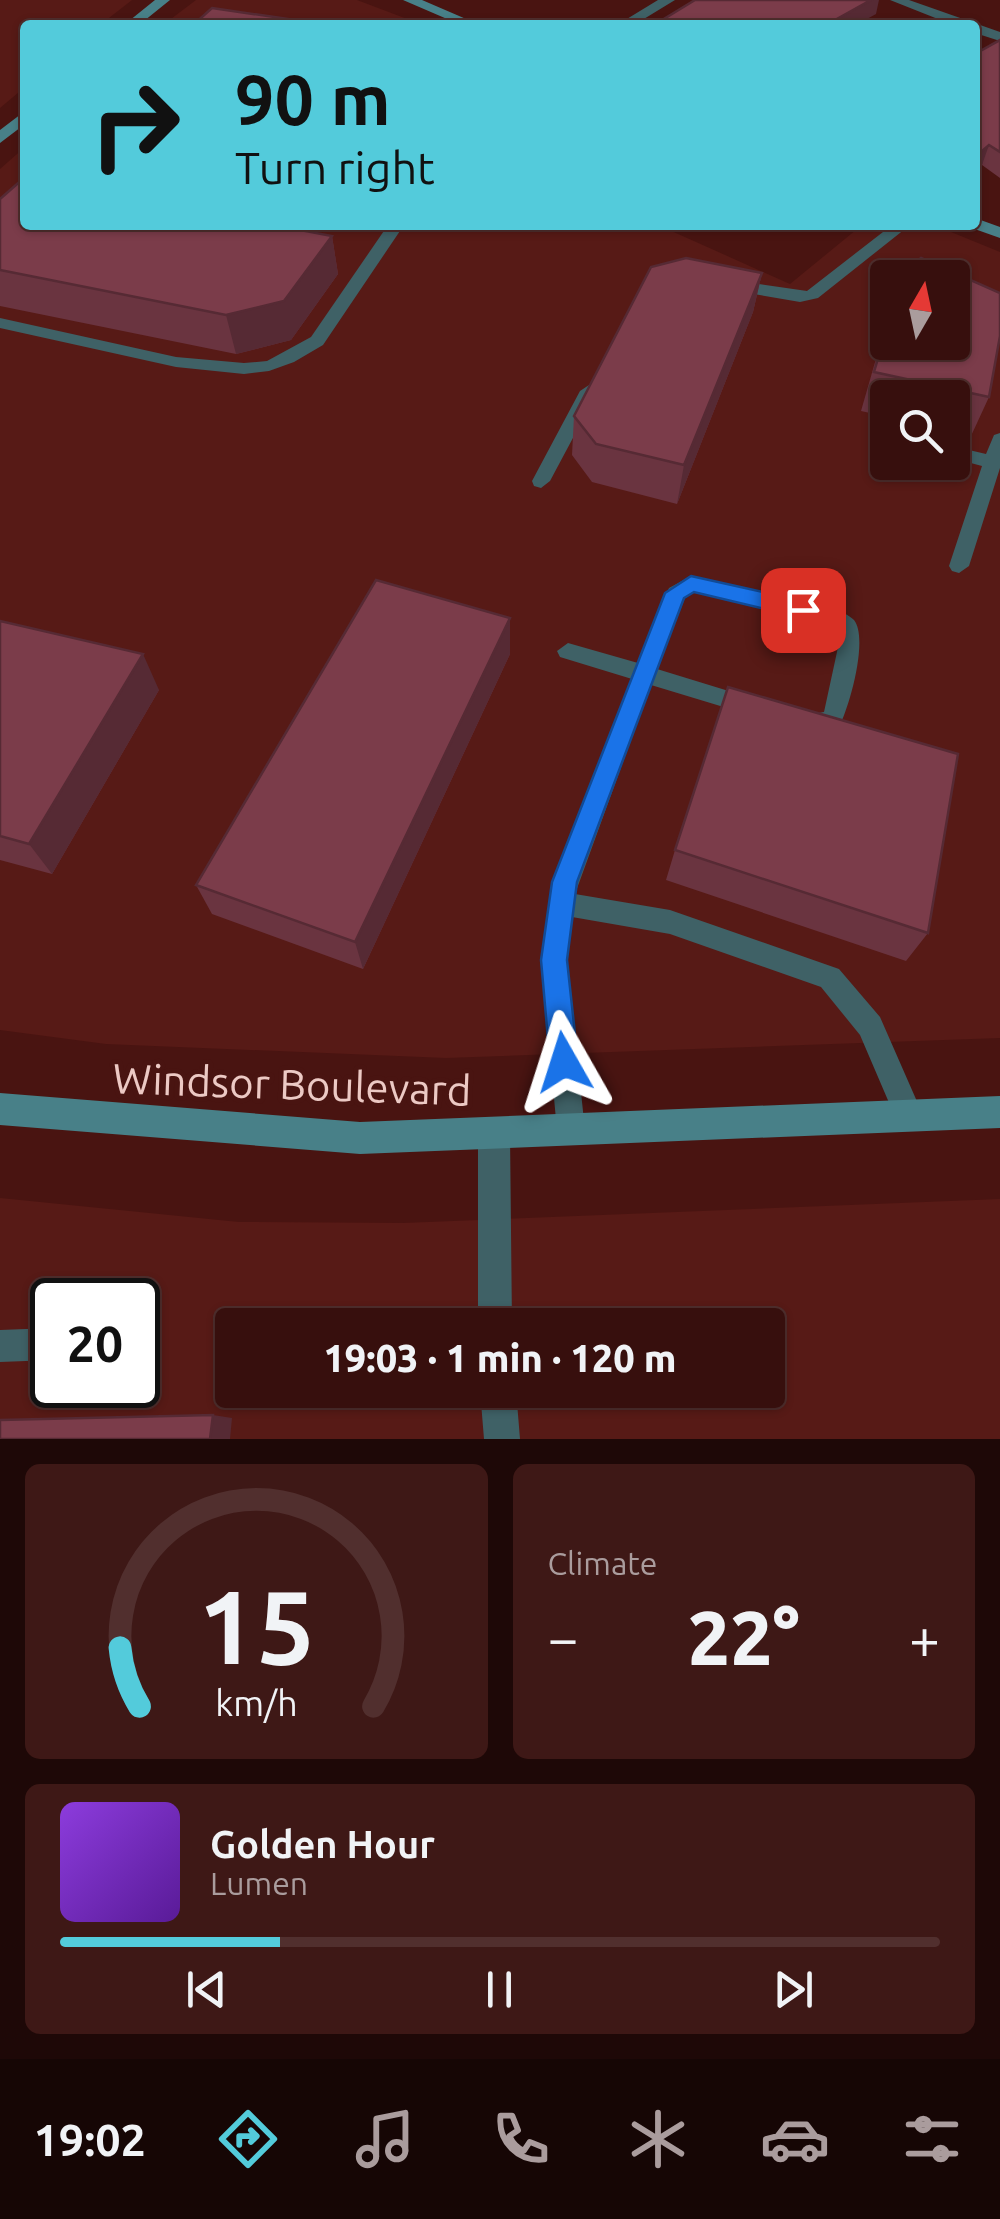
<!DOCTYPE html>
<html lang="en">
<head>
<meta charset="utf-8">
<style>
	:root { --surface:#370f0d; --page:#3e1816; --text:#f1f3f6; --muted:#aa9c9d; --line:#512f2e; --accent:#53cbdb }
	body { margin:0; font-family:Ubuntu,sans-serif; background:var(--page); color:var(--text); height:100vh; display:flex; flex-direction:column; font-size:38px; white-space:nowrap }
	* { box-sizing:border-box; margin:0 }
	p { font-size:32px; color:var(--muted) }
	.icon { flex:none; width:55px; height:55px; fill:none; stroke:currentColor; stroke-width:2; stroke-linecap:round; stroke-linejoin:round }
	.map { position:relative; height:1439px; overflow:hidden }
	.panel { display:flex; flex-direction:column; gap:25px; padding:25px; background:#1e0807; flex:1 }
	.panel>* { flex:none }
	.hud { position:absolute; left:20px; top:20px; width:960px; height:210px; border-radius:10px; box-shadow:0 2px 8px #0004,0 0 0 2px var(--line); background:#53cbdb; color:#111; overflow:hidden }
	.needle { width:65px; rotate:9deg }
	.controls { position:absolute; left:870px; top:260px; display:grid; gap:20px }
	.controls a { display:grid; place-items:center; width:100px; height:100px; border-radius:10px; background:var(--surface); box-shadow:0 2px 8px #0004,0 0 0 2px var(--line); font-size:50px }
	.speed { position:absolute; left:30px; top:1278px; display:flex; gap:20px; font-size:50px; font-weight:700; text-align:center }
	.speed>* { display:grid; place-content:center; width:130px; height:130px; border-radius:50%; background:var(--surface); box-shadow:0 2px 8px #0004,0 0 0 2px var(--line); line-height:1 }
	.speed .limit { border:5px solid #111; border-radius:15px; background:#fff; color:#111 }
	.pin { position:absolute; display:grid; place-items:center; width:85px; height:85px; color:#fff; margin:-42px; border-radius:20px; box-shadow:0 5px 15px #0006 }
	.me { position:absolute; width:110px; margin:-55px; rotate:354deg; stroke-linejoin:round; filter:drop-shadow(0 0 8px #0008) }
	.turn { display:flex; align-items:center; gap:35px; height:210px; padding:0 50px; font-size:45px }
	.turn .icon { width:130px; height:130px; stroke-width:2.5 }
	.turn b { display:block; font-size:70px; line-height:85px }
	.big { font-size:75px; font-weight:800; line-height:1.1 }
	.panel .card { flex:1; display:flex; flex-direction:column; justify-content:center; gap:15px; min-width:0; padding:0 35px; border-radius:15px; background:var(--page) }
	.panel .dial { align-items:center; gap:0 }
	.dial svg { height:260px; overflow:visible; fill:none; stroke:var(--line); stroke-width:7; stroke-linecap:round; text-anchor:middle }
	.dial text { fill:var(--text); stroke:none }
	.song { display:flex; align-items:center; gap:30px }
	.cover { width:120px; height:120px; border-radius:15px; background:linear-gradient(135deg,hsl(270 70% 55%),hsl(270 70% 35%)) }
	.played { height:10px; border-radius:5px; background:linear-gradient(90deg,var(--accent) 25%,var(--line) 25%) }
	.keys { display:flex; justify-content:space-around; direction:ltr }
	.heat { display:flex; justify-content:space-between; align-items:center; font-size:55px; direction:ltr }
	.panel .tiles { flex:1; display:grid; gap:25px; grid-template-columns:1fr 1fr }
	.card:last-child { grid-column:span 2 }
	.trip { position:absolute; left:215px; top:1308px; width:570px; height:100px; border-radius:10px; background:var(--surface); box-shadow:0 2px 8px #0004,0 0 0 2px var(--line); font-weight:800; line-height:100px; text-align:center }
	.dock { display:flex; height:160px; justify-content:space-around; align-items:center; background:#160605; color:var(--muted) }
	.dock .icon { width:70px; height:70px }
	.dock .current { color:var(--accent) }
	.dock b { font-size:45px; color:var(--text) }
	.map>svg:first-child { display:block }
</style>
</head>
<body>
<div class="map">
<svg width="1000" height="1439" viewBox="0 0 1000 1439">
	<rect width="100%" height="100%" fill="#491411"/>
	<path fill="#571a16" fill-rule="evenodd" d="M 0,0 L 132,0 L 100,25 L 25,25 L 25,87 L 0,108 Z
		M 196,0 L 357,0 L 423,25 L 163,25 Z
		M 25,147 L 25,225 L 658,225 L 790,284 L 862,225 L 934,225 L 1000,252 L 1000,1038 L 446,1058 L 106,1044 L 0,1030 L 0,169 ZM 888,278 L 952,278 L 952,342 L 888,342 ZM 888,398 L 952,398 L 952,462 L 888,462 Z
		M 0,1198 L 239,1222 L 403,1223 L 1000,1199 L 1000,1439 L 0,1439 ZM 52,1300 L 138,1300 L 138,1385 L 52,1385 ZM 232,1325 L 768,1325 L 768,1390 L 232,1390 Z"/>
	<g fill="none" stroke-linecap="round" stroke-linejoin="round">
		<path fill="#3f6166" fill-rule="evenodd" d="M 388,225 L 404,225 L 323,345 L 294,362 L 269,371 L 244,374 L 176,367 L 0,328 L 0,318 L 176,357 L 244,363 L 267,361 L 311,337 Z
			M 892,225 L 910,225 L 818,298 L 800,302 L 731,290 L 723,285 L 731,280 L 807,291 Z
			M 589,385 L 598,391 L 550,481 L 541,488 L 534,486 L 532,481 L 580,391 Z
			M 878,428 L 888,430 L 888,442 L 872,438 L 872,430 Z
			M 1000,433 L 1000,468 L 969,566 L 959,573 L 952,571 L 949,566 L 982,466 L 952,458 L 952,446 L 986,454 L 994,435 Z
			M 691,576 L 833,609 C 840,611 849,615 854,620 C 869,639 849,709 838,729 C 826,732 814,734 802,730 L 799,723 L 802,716 L 824,712 L 840,638 L 837,630 L 827,624 L 694,592 L 685,598 L 657,669 L 758,700 L 761,706 L 758,712 L 750,715 L 651,685 L 575,894 L 670,910 L 839,969 L 880,1017 L 919,1106 L 923,1116 L 919,1126 L 909,1130 L 899,1126 L 860,1035 L 821,987 L 670,934 L 572,917 L 567,960 L 585,1130 L 581,1140 L 571,1144 L 561,1140 L 557,1130 L 541,960 L 552,882 L 632,679 L 560,657 L 557,651 L 568,643 L 638,663 L 669,588 Z
			M 52,1328 L 52,1360 L 0,1362 L 0,1330 Z"/>
		<path fill="#3f6166" fill-rule="evenodd" d="M 658,0 L 675,0 L 634,25 L 617,25 Z
			M 890,0 L 909,0 L 1000,32 L 1000,41 L 975,33 L 975,25 L 953,25 Z
			M 494,1118 L 505,1123 L 510,1134 L 512,1325 L 478,1325 L 478,1134 L 483,1123 Z
			M 480,1390 L 516,1390 L 520,1439 L 484,1439 Z"/>
		<path fill="#488088" fill-rule="evenodd" d="M 155,0 L 170,0 L 139,25 L 124,25 Z
			M 403,0 L 422,0 L 480,25 L 461,25 Z
			M 25,111 L 25,124 L 0,143 L 0,130 Z
			M 975,218 L 1000,227 L 1000,238 L 969,227 L 975,225 Z
			M 0,1093 L 360,1122 L 1000,1096 L 1000,1128 L 360,1154 L 0,1125 Z"/>
	</g>
	<path fill="#6a3440" d="M 1000,40 L 1000,178 L 982,165 Z
		M 0,199 L 306,225 L 302,230 L 332,236 L 338,274 L 291,340 L 236,354 L 0,306 Z
		M 762,273 L 753,312 L 677,504 L 592,482 L 572,455 L 574,416 Z
		M 888,317 L 888,342 L 989,397 L 971,436 L 952,432 L 952,398 L 888,398 L 888,417 L 861,411 Z
		M 510,618 L 510,654 L 363,969 L 212,914 L 196,885 Z
		M 0,621 L 159,690 L 52,874 L 0,860 Z
		M 675,850 L 928,933 L 906,961 L 666,880 Z"/>
	<path fill="#562a34" d="M 871,0 L 879,0 L 876,14 L 856,25 L 826,25 Z
		M 989,145 L 982,165 L 975,171 L 975,157 Z
		M 270,225 L 306,225 L 277,263 Z
		M 332,236 L 338,274 L 291,340 L 236,354 L 226,315 Z
		M 762,273 L 753,312 L 677,504 L 684,465 Z
		M 510,618 L 510,654 L 363,969 L 355,942 Z
		M 143,654 L 159,690 L 52,874 L 29,844 Z
		M 213,1415 L 232,1418 L 230,1439 L 210,1439 Z"/>
	<path fill="#7b3c4a" stroke="#562a34" stroke-width="2.5" d="M 695,0 L 871,0 L 826,25 L 654,25 Z
		M 212,8 L 329,25 L 193,25 Z
		M 1000,40 L 1000,152 L 989,145 L 975,157 L 975,54 Z
		M 25,177 L 25,225 L 274,225 L 332,236 L 284,301 L 226,315 L 0,270 L 0,199 Z
		M 686,258 L 762,273 L 684,465 L 596,444 L 574,416 L 651,267 Z
		M 921,258 L 1000,293 L 1000,336 L 989,397 L 874,372 L 888,325 L 888,342 L 952,342 L 952,278 L 901,278 L 902,273 Z
		M 376,580 L 510,618 L 355,942 L 196,885 Z
		M 0,621 L 143,654 L 29,844 L 0,836 Z
		M 728,687 L 958,754 L 928,933 L 675,850 Z
		M 213,1415 L 210,1439 L 0,1439 L 0,1420 Z"/>
	<path fill="#1a73e8" stroke="#114b97" stroke-width="2.5" d="M 691,576 L 803,601 L 814,610 L 803,618 L 694,592 L 684,598 L 577,882 L 567,960 L 578,1062 L 574,1072 L 564,1076 L 554,1072 L 550,1062 L 541,960 L 552,882 L 665,593 Z"/>
	<g text-anchor="middle" dominant-baseline="central" stroke-width="10" stroke-linejoin="round" paint-order="stroke">
		<g font-size="42" fill="#ecc9c4" stroke="#491411">
			<text transform="translate(292 1084) rotate(2)">Windsor Boulevard</text>
		</g>
	</g>
</svg>
<div class="controls">
<a><svg class="needle" viewBox="-14 -14 28 28"><path d="M0-13l5 13h-10z" fill="#e53935"/><path d="M0 13l5-13h-10z" fill="#aa9c9d"/></svg></a>
<a><svg class="icon" aria-label="search" viewBox="0 0 24 24"><circle cx="10" cy="10" r="6"/><path d="M15 15l6 6"/></svg></a>
</div>
<div class="speed"><div class="limit">20</div></div>
<div class="pin" style="left:803px;top:610px;background:#d93025"><svg class="icon" aria-label="arrive" viewBox="0 0 24 24"><path d="M6 21V4h12l-3 4 3 4H6"/></svg></div>
<svg class="me" style="left:564px;top:1062px" viewBox="-20 -20 40 40"><path d="M0-17L14 15 0 8-14 15z" fill="#1a73e8" stroke="#fff" stroke-width="4"/></svg>
<div class="trip">19:03 · 1 min · 120 m</div>
<div class="hud">
<div class="turn"><svg class="icon" aria-label="right" viewBox="0 0 24 24"><path d="M7 20v-9h11M14 6l5 5-5 5"/></svg><div><b>90 m</b>Turn right</div></div>
</div>
</div>
<section class="panel">
<div class="tiles">
<div class="card dial"><svg viewBox="0 0 100 80">
<path d="M14 69A42 42 0 1 1 86 69"/>
<path d="M14 69A42 42 0 0 1 8 51" stroke="#53cbdb"/>
<text x="50" y="56" font-size="32" font-weight="700">15</text>
<text x="50" y="72" font-size="11">km/h</text>
</svg></div>
<div class="card"><p>Climate</p>
<div class="heat"><a>−</a><b class="big">22°</b><a>+</a></div>
</div>
<div class="card">
<div class="song"><i class="cover"></i><div><b>Golden Hour</b><p>Lumen</p></div></div>
<div class="played"></div>
<div class="keys"><svg class="icon" aria-label="previous" viewBox="0 0 24 24"><path d="M18 5L8 12l10 7zM5 5v14"/></svg><svg class="icon" aria-label="pause" viewBox="0 0 24 24"><path d="M8 5v14M16 5v14"/></svg><svg class="icon" aria-label="next" viewBox="0 0 24 24"><path d="M6 5l10 7-10 7zM19 5v14"/></svg></div>
</div>
</div>
</section>
<nav class="dock">
<b>19:02</b>
<svg class="icon current" aria-label="directions" viewBox="0 0 24 24"><path d="M12 3l9 9-9 9-9-9zM9 14v-3h6M13 9l2 2-2 2"/></svg>
<svg class="icon" aria-label="music" viewBox="0 0 24 24"><path d="M9 18V5l10-2v13"/><circle cx="6" cy="18" r="3"/><circle cx="16" cy="16" r="3"/></svg>
<svg class="icon" aria-label="phone" viewBox="0 0 24 24"><path d="M5 4h4l2 5-3 2q2 4 5 5l2-3 5 2v4C11 20 4 13 5 4z"/></svg>
<svg class="icon" aria-label="climate" viewBox="0 0 24 24"><path d="M12 3v18M4 7l16 10M4 17L20 7"/></svg>
<svg class="icon" aria-label="car" viewBox="0 0 24 24"><path d="M5 17H2v-5l4-1 3-4h7l3 4 3 1v5h-3M9 17h6M6 11h13"/><circle cx="7" cy="17" r="2"/><circle cx="17" cy="17" r="2"/></svg>
<svg class="icon" aria-label="filters" viewBox="0 0 24 24"><path d="M4 7h16M4 17h16"/><circle cx="9" cy="7" r="2"/><circle cx="15" cy="17" r="2"/></svg>
</nav>
</body>
</html>
